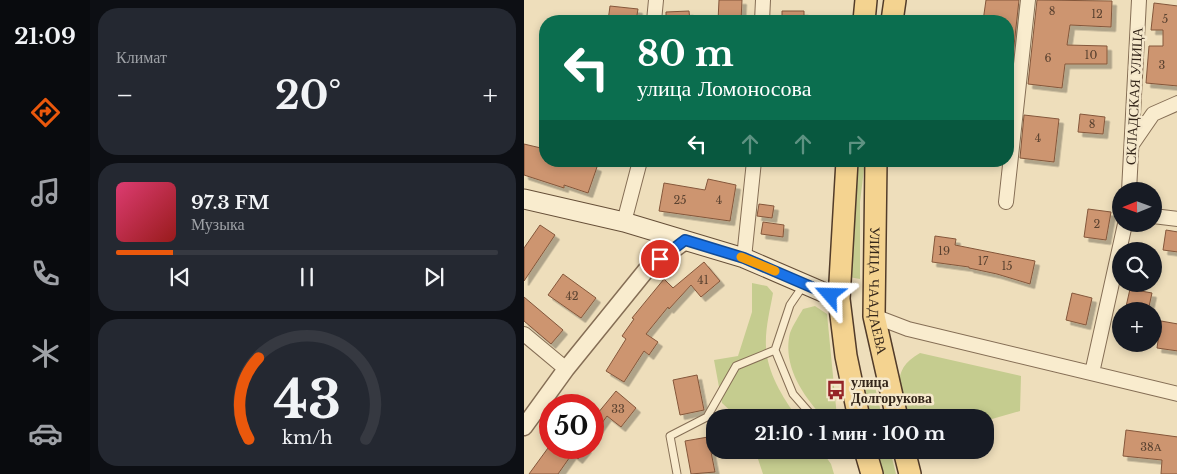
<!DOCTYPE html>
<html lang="ru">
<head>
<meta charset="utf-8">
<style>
	:root { --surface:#171b24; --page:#242831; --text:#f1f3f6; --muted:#9ea1a6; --line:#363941; --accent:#ea580c }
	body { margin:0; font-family:"Libre Baskerville",serif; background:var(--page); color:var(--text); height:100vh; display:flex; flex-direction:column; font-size:19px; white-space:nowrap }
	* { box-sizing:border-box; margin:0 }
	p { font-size:16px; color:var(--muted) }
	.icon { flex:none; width:28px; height:28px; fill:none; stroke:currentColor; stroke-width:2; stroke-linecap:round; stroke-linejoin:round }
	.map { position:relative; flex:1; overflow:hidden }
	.details { display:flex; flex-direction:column; gap:8px; padding:8px; background:#0d0f14; width:434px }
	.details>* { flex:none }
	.banner { position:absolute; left:15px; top:15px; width:475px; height:152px; border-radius:20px; box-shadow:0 2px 8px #0003; background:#0b6e4f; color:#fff; overflow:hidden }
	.needle { width:32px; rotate:269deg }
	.tools { position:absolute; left:588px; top:182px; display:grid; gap:10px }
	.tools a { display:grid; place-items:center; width:50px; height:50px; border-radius:50%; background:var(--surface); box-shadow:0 2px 8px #0003; font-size:25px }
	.speed { position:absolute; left:15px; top:394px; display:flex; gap:10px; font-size:25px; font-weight:700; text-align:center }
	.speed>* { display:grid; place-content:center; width:65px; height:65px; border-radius:50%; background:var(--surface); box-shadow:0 2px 8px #0003; line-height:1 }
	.speed .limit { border:8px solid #d22; background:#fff; color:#111 }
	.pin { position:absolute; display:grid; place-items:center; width:42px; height:42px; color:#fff; margin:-21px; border:2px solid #fff; border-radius:50%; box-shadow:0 1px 5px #0007 }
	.me { position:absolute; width:55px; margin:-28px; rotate:295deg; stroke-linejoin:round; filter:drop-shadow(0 0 4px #0008) }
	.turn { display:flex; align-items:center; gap:18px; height:105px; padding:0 15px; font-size:22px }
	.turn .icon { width:65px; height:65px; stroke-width:2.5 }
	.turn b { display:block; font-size:35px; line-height:42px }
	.lanes { display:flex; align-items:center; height:48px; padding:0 15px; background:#0003; justify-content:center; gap:25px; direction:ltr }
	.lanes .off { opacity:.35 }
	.big { font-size:38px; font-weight:700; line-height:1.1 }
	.details .widget { flex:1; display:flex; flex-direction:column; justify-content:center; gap:8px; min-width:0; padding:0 18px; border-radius:20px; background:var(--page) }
	.details .dial { align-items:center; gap:0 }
	.dial svg { height:130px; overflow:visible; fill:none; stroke:var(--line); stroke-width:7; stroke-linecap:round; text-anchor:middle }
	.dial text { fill:var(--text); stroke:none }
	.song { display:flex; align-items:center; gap:15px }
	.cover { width:60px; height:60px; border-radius:8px; background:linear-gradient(135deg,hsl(340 70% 55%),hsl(0 70% 35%)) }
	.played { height:5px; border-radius:2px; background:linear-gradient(90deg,var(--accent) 15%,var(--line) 15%) }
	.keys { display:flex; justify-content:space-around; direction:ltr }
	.heat { display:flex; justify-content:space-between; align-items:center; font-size:28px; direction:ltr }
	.trip { position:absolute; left:182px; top:409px; width:288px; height:50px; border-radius:20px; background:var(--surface); box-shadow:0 2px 8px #0003; font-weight:700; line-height:50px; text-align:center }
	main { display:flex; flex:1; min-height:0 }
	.dock { display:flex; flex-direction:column; width:90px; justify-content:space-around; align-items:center; background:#090b0e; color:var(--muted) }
	.dock .icon { width:35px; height:35px }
	.dock .on { color:var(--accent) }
	.dock b { font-size:22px; color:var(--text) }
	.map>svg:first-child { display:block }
</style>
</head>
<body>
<main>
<nav class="dock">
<b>21:09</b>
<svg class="icon on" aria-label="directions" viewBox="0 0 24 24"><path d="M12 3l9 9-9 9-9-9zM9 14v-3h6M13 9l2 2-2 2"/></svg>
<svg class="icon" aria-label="music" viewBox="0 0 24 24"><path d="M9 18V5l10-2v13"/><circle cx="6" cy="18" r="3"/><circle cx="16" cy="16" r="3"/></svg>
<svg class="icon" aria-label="phone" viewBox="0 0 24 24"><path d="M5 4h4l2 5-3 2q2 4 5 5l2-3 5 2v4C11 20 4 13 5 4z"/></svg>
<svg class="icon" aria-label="climate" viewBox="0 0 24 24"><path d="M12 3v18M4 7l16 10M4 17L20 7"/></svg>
<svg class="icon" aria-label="car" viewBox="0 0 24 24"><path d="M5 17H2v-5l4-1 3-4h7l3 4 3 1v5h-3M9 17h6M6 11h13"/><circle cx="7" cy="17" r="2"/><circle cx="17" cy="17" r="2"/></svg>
</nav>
<section class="details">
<div class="widget"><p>Климат</p>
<div class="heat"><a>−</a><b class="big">20°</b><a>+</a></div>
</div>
<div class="widget">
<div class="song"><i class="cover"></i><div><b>97.3 FM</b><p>Музыка</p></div></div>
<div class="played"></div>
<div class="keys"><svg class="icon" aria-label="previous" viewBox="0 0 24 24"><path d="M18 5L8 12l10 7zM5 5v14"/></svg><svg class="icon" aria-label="pause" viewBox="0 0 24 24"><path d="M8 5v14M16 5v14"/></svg><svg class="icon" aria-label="next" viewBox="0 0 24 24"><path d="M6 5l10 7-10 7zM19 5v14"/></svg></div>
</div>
<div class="widget dial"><svg viewBox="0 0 100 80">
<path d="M14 69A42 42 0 1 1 86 69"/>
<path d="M14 69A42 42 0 0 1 20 19" stroke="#ea580c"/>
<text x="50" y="56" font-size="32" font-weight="700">43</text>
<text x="50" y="72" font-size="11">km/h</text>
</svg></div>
</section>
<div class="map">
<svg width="654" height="474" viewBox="0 0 654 474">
	<defs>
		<filter id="shadow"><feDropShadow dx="4.5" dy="4.5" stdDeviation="0" flood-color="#0004"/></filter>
	</defs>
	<rect width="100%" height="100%" fill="#eedebb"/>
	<path fill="#c5cc8f" d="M 330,161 L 341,161 L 336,202 L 336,279 L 325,277 Z
		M 228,283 L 243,286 L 249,293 C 246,310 241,329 242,347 C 243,372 259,398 273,417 L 213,417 L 198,403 L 190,360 L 214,356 L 228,312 Z
		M 291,306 L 303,314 L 313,417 L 299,417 C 279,396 258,365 266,333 C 269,325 275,316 279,309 Z
		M 396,353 L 497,376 L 496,411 L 461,421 L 461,418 L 381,417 C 375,389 367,369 396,353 Z
		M 349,378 L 358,417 L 344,417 L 337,381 Z
		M 231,450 L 297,450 L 307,464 L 310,474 L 239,474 Z
		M 351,450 L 366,450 L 372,474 L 357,474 Z"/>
	<path fill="#cd9570" stroke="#84573b" filter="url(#shadow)" d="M 195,0 L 218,0 L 217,21 L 194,21 Z
		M 462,0 L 495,0 L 486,82 L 484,81 L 484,21 L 459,21 Z
		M 513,0 L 588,1 L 587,27 L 546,25 L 543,45 L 583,46 L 583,64 L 541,64 L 538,88 L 504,84 Z
		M 630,3 L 654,6 L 654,86 L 622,83 L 625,46 L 639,46 L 639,30 L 627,30 Z
		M 86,6 L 114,9 L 112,21 L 84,21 Z
		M 165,11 L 166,21 L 142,21 L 142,12 Z
		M 258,11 L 280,11 L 280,21 L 258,21 Z
		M 556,114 L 581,117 L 579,134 L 554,132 Z
		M 500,115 L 535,119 L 530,162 L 496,158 Z
		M 0,144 L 21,149 L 21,161 L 55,161 L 73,167 L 64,193 L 40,185 L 40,188 L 0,175 Z
		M 184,179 L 212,185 L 206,221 L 135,211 L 140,183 L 181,190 Z
		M 235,204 L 250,206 L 248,218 L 233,216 Z
		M 564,209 L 587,212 L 582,240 L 560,237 Z
		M 239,222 L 260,225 L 259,237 L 237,234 Z
		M 16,225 L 31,235 L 0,281 L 0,248 Z
		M 642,230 L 654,232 L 654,252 L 639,250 Z
		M 411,236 L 432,239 L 431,245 L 511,261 L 506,284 L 473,274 L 445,268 L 445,267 L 408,262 Z
		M 180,262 L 196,281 L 177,297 L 167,285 L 145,309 L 144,307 L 122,334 L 134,342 L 125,355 L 120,351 L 100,382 L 82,371 L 102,339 L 98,336 L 110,319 L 108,318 L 140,279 L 149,288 Z
		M 39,274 L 72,298 L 57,318 L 24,295 Z
		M 606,289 L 628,293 L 624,311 L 601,311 Z
		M 548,293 L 568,298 L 562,325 L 542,320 Z
		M 0,297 L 39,330 L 27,344 L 0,321 Z
		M 637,321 L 654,324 L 654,351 L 633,348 Z
		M 173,375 L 180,410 L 156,415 L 149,380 Z
		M 92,391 L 112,408 L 97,427 L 83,416 L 69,436 L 69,419 Z
		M 602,430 L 654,437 L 654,474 L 637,474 L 638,460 L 599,456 Z
		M 184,437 L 191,472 L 167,474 L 161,441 Z
		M 24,448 L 63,448 L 54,459 L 48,454 L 34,474 L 5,474 Z"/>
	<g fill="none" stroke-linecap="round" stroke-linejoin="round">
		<defs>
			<path id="service" d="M 279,286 L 266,305 L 251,350 L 269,394 L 290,418
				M 153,474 L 146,436 L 183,417 L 212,366 L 251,350"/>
			<path id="minor" d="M 130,21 L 132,0
				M 238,21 L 239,0
				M 609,143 L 629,114 L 654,103
				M 605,191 L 615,0
				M 482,202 L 504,0
				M 629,216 L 654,219
				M 100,222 L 116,161
				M 220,258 L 230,161
				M 350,316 L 384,329 L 654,394
				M 0,334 L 42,369
				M 568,373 L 601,224"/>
			<path id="tertiary" d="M 0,427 L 42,369 L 123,269 L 161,241"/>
			<path id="secondary" d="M 0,199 L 100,222 L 220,258 L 315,299"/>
			<g id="primary">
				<path d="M 340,21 L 342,0"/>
				<path d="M 368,21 L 371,0"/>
				<path d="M 323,161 L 315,299 L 322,356 L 335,418"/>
				<path id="s1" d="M 352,161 L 350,316 L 373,418"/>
				<path d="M 341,450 L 348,474"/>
				<path d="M 380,450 L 386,474"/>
			</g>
		</defs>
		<use href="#service" stroke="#856e55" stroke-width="9"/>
		<use href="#minor" stroke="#856e55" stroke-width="16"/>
		<use href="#tertiary" stroke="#856e55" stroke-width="19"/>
		<use href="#secondary" stroke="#664f38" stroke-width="21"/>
		<use href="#primary" stroke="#523c2a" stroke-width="24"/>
		<use href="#service" stroke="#f9ecce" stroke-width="7"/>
		<use href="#minor" stroke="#f9ecce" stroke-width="14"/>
		<use href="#tertiary" stroke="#f9ecce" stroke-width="16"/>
		<use href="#secondary" stroke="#f9ecce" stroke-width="19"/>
		<use href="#primary" stroke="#f4d390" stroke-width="21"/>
	</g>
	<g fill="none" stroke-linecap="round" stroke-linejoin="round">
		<defs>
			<path id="route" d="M 136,259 L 161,240 L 220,258 L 306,295"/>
		</defs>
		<use href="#route" stroke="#114b97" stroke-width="12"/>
		<use href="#route" stroke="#1a73e8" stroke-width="9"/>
		<path stroke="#f59e0b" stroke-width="9" d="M 217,257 L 251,271"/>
	</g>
	<defs>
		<symbol id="bus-bare" viewBox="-9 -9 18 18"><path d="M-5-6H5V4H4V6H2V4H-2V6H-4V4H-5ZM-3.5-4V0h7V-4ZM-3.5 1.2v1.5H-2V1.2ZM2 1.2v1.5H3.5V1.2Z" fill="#952427" stroke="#f5e8cb" stroke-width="2.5" paint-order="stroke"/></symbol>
	</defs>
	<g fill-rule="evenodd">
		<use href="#bus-bare" x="298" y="376" width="28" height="28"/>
	</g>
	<g text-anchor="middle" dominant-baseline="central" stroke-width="5" stroke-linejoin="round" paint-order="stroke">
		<g font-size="11" fill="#5a4230">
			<text x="528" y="11">8</text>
			<text x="573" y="14">12</text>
			<text x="641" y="19">5</text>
			<text x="567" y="55">10</text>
			<text x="524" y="58">6</text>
			<text x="638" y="65">3</text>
			<text x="568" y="124">8</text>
			<text x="514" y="138">4</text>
			<text x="156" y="200">25</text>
			<text x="195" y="200">4</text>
			<text x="573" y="224">2</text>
			<text x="420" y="251">19</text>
			<text x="459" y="261">17</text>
			<text x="483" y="266">15</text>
			<text x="179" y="280">41</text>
			<text x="48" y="296">42</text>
			<text x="94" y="409">33</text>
			<text x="627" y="447">38А</text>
		</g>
		<g font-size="14" fill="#34261a" stroke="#f5e8cb">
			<text transform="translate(610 96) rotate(-87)">СКЛАДСКАЯ УЛИЦА</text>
			<text stroke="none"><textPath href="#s1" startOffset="130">УЛИЦА ЧААДАЕВА</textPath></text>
		</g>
		<g font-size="14" font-weight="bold" fill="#34261a" stroke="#f5e8cb" text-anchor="start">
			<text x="327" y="382">улица<tspan x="327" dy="16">Долгорукова</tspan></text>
		</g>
	</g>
</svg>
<div class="tools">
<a><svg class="needle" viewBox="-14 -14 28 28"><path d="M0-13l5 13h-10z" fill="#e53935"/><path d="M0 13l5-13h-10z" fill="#9ea1a6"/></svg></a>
<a><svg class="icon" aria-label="search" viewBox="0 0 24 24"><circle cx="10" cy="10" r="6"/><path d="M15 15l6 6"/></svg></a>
<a>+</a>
</div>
<div class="speed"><div class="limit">50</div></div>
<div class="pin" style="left:136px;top:259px;background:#d93025"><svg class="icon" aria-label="arrive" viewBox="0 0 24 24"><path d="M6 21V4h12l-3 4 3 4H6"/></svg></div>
<svg class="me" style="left:306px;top:295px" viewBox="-20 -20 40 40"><path d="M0-17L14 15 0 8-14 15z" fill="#1a73e8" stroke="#fff" stroke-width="4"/></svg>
<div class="trip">21:10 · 1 мин · 100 m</div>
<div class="banner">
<div class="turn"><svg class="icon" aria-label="left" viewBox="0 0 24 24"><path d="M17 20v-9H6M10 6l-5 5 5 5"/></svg><div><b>80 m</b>улица Ломоносова</div></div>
<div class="lanes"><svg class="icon" aria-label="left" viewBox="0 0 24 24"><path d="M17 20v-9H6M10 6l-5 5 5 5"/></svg><svg class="icon off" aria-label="ahead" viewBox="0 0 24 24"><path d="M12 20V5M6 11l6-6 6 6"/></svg><svg class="icon off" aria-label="ahead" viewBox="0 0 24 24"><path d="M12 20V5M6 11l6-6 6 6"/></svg><svg class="icon off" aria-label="right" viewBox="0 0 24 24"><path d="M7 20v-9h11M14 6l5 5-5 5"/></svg></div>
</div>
</div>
</main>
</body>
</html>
